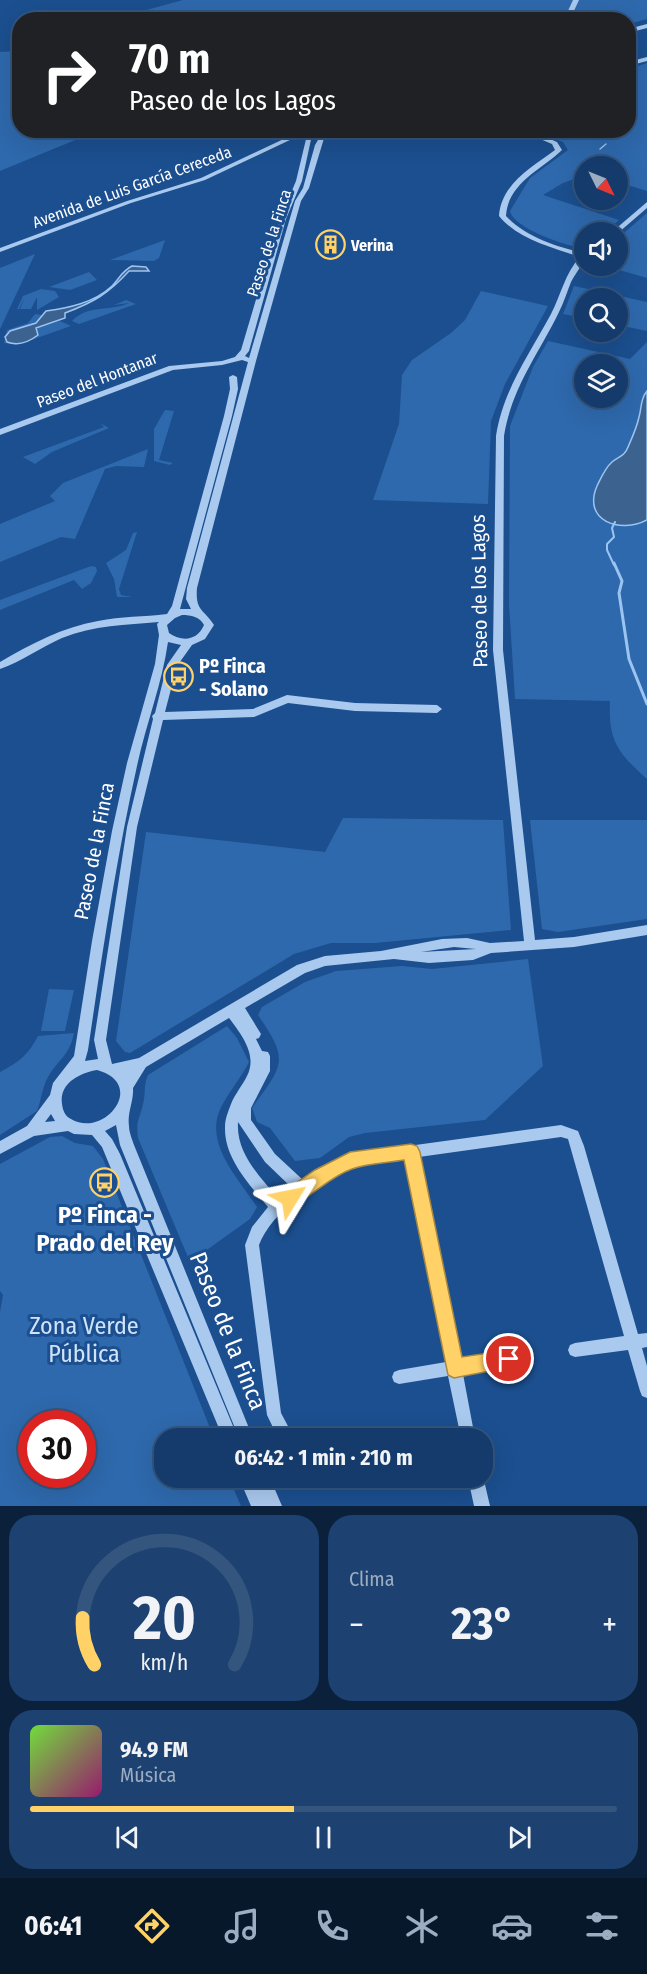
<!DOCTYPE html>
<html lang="es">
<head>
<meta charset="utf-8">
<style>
	:root { --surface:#143b6b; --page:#1d4271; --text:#f1f3f6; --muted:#9dadc1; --line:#33557e; --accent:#ffd166 }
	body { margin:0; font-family:"Fira Sans Condensed",sans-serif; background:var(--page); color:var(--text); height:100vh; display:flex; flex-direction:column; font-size:22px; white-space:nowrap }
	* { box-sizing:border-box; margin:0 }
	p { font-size:20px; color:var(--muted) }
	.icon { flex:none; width:33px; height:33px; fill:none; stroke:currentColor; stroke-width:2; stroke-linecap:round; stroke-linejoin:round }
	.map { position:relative; height:1506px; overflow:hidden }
	.side { display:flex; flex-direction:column; gap:9px; padding:9px; background:#0b203b; flex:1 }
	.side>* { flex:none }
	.top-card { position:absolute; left:12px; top:12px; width:624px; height:126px; border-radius:24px; box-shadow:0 6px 24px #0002,0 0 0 2px var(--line); background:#202124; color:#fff; overflow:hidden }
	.needle { width:39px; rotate:133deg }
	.controls { position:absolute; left:574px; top:156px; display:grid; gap:12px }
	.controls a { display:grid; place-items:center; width:54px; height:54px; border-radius:50%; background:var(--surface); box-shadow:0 6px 24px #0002,0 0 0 2px var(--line); font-size:30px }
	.speed { position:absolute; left:18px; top:1410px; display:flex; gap:12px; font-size:30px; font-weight:700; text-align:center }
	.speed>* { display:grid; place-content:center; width:78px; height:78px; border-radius:50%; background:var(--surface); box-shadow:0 6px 24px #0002,0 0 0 2px var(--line); line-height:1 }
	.speed .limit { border:9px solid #d22; background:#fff; color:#111 }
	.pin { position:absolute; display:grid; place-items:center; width:51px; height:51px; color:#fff; margin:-26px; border:3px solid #fff; border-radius:50%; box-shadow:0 2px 6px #0007 }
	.me { position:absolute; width:66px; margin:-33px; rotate:55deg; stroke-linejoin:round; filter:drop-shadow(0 0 4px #0008) }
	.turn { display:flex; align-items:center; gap:21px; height:126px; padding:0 18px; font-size:27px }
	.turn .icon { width:78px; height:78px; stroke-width:2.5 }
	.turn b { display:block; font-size:42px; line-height:51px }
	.big { font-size:45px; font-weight:700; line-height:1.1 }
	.side .tile { flex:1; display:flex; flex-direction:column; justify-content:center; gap:9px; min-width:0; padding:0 21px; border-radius:24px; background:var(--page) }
	.side .dial { align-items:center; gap:0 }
	.dial svg { height:156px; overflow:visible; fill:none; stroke:var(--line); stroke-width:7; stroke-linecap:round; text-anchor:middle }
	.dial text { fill:var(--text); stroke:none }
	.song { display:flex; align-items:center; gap:18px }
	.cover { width:72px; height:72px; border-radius:9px; background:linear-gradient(135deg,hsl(100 70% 55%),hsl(320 70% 35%)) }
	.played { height:6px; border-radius:3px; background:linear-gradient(90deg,var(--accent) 45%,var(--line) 45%) }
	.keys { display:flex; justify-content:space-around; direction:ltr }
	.heat { display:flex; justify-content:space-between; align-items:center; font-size:33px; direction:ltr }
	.side .tiles { flex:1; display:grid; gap:9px; grid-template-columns:1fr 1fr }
	.tile:last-child { grid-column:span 2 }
	.trip { position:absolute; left:154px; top:1428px; width:339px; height:60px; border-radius:24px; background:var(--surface); box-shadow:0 6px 24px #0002,0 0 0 2px var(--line); font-weight:700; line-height:60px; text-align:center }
	.tabs { display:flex; height:96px; justify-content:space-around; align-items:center; background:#08182b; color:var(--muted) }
	.tabs .icon { width:42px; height:42px }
	.tabs .active { color:var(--accent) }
	.tabs b { font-size:27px; color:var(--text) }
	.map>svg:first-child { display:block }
</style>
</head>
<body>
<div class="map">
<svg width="647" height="1506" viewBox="0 0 647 1506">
	<rect width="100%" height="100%" fill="#1b4f8f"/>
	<path fill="#2e69ad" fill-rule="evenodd" d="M 183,0 L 647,0 L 647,19 L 629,24 L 628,20 L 54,20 L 139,12 Z
		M 19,51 L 20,130 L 97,131 L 0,171 L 0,52 Z
		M 647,63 L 647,191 L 618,182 L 618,166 L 585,166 L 585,175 L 563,183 L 543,195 L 619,220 L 605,232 L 585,232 L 584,248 C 568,247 513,228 510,211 L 530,178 L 568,150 L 563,142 L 533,131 L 628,130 L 629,69 Z
		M 647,213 L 647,278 L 605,266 L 618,266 L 618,238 Z
		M 165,240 L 159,258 L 154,261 L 110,260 Z
		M 35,254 L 0,329 L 0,268 Z
		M 89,272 L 97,280 L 70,290 L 49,287 Z
		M 574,286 L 647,302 L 647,331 L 618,325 L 618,298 L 585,298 L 585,318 L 563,314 Z
		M 41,289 L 55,291 L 59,297 L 37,310 L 37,297 L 31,309 L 20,309 L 25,297 L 19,309 L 17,309 L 23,296 Z
		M 481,291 L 548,306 L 505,384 L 491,421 L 488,504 L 373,500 L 399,424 L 402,375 L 412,360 L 451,333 L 465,320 Z
		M 126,300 L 136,304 L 79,324 L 72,321 C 88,304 110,312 129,303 L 114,305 Z
		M 35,314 L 42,315 L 42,319 L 36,323 L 18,328 L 16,345 L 33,339 L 35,329 L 60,321 L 71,326 L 17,345 L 4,343 L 7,330 L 28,323 Z
		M 548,341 L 630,359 L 647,342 L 647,779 C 618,753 608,741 610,701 L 515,699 L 509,604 L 510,426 L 533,367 ZM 585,364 L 618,364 L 618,398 L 585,398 Z
		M 165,410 L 174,411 L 159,460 L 173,463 L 170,465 L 154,461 L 154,429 Z
		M 100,423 L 109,428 L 52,452 L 35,464 L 23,457 L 104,427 Z
		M 148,449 L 144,467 L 116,466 L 105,469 L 75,539 L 61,537 L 0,562 L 0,524 L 55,501 L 50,496 L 63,483 Z
		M 137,532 L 119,589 L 121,595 L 132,597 L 117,597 L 114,579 L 106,563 L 126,550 L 133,533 Z
		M 91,566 L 96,567 L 97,571 L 91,583 L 82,589 L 74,580 L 0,610 L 0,600 Z
		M 343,818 L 503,820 L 511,930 L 375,943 L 331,943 L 294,954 L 130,1053 L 125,1052 L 116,1041 L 146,832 L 325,852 Z
		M 530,820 L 647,820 L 647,919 L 558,932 L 542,929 Z
		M 528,959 L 543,1066 L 485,1120 L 365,1133 L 349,1137 L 320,1158 L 295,1161 L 270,1128 L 257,1122 L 252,1108 C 283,1065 290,1061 258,1015 L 262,1007 L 305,982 L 336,971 L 402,966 L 432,969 Z
		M 49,989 L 74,990 L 65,1031 L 41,1031 Z
		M 227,1026 L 237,1038 L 249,1062 C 242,1076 232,1088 224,1102 C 200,1140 237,1176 257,1207 L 250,1219 L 190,1262 L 138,1138 C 136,1118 139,1122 143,1104 C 146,1094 143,1086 148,1075 Z
		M 74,1033 C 70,1056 56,1061 47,1079 C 42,1089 41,1101 37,1111 L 0,1135 L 0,1072 C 18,1063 29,1054 38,1036 Z
		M 62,1136 L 75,1143 L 93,1146 L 103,1159 L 214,1438 L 165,1438 L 165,1478 L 229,1478 L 241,1506 L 0,1506 L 0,1312 L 3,1295 L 0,1291 L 0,1164 L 50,1137 ZM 32,1424 L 82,1424 L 82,1474 L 32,1474 Z"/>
	<path fill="#3c6290" stroke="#9cc4f0" stroke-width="1.5" d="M 132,266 L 146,267 L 149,271 L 129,271 C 108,294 94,302 65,313 L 65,318 L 36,328 L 38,335 C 29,342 18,346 7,342 L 5,337 L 10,331 L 36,323 L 46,311 C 68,308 94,303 112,286 C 119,279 122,271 132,266 Z
		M 647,391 L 647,520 C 620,534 582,521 597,486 C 601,478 605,468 612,462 C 618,457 625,456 628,447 C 632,438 637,427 639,417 C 642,407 640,399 647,391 Z"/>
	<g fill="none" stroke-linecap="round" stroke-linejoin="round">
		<path stroke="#9cc4f0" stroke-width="1.5" d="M 600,149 L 606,144"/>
		<path stroke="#9cc4f0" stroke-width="2" d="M 614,565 L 607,550 L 607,544 L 614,537 L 612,528 L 615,522"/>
		<path stroke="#9cc4f0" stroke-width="3" d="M 614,563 L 622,581 L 619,593 L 629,659 L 647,704"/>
		<path fill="#a9c9ee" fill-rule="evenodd" d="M 573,0 L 579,0 L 573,13 L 574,20 L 568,20 L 567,13 Z
			M 647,24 L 647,28 L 628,33 L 628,29 Z
			M 647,57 L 647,61 L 628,66 L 628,62 Z
			M 519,130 L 529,130 L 557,142 L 562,150 C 541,170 508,183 506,216 C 524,236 558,248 585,253 C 585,263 576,272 571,282 C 567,292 564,302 559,312 C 538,355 512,387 504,436 L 503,650 L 535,940 L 574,937 L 647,925 L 647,935 L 574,947 L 491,953 L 473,960 L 429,963 L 394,959 L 325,966 L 305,973 L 245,1008 L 261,1034 L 259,1038 L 256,1039 L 262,1051 L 268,1052 L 270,1056 L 270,1071 L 251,1108 L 251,1120 L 275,1154 L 302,1179 L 350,1154 L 561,1125 L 578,1131 L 584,1146 L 638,1334 L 647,1333 L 647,1347 L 642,1348 L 647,1366 L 647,1398 L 642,1396 L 640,1391 L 628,1350 L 575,1357 L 570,1355 L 568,1350 L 570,1345 L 575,1343 L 624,1336 L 570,1146 L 568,1139 L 561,1137 L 419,1157 L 460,1360 L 509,1352 L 514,1354 L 516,1359 L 514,1364 L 509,1366 L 463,1374 L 475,1438 L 461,1438 L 448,1376 L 399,1384 L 394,1382 L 392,1377 L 394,1372 L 399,1370 L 446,1362 L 406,1158 C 389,1161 365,1161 350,1167 C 318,1178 271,1213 259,1245 L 281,1413 L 289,1428 C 297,1430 304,1427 311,1430 L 313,1435 L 312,1438 L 278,1438 L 267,1415 L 245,1245 L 252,1227 L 268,1207 C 249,1184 224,1158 225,1127 C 225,1119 228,1112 231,1104 C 235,1094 242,1086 247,1076 C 258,1055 241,1034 229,1018 L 146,1067 L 133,1088 C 134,1101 127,1113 129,1126 C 129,1132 132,1139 134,1145 L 253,1438 L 239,1438 L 120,1145 L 116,1125 L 105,1131 L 112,1139 L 120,1154 L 238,1438 L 223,1438 L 102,1147 L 92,1135 L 74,1134 L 68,1131 L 34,1136 L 0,1154 L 0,1141 L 27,1126 L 50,1095 L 53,1083 L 74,1056 L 92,941 L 112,831 L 127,763 L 155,664 L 159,635 L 157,624 L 159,622 C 126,625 94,625 62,638 C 41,647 21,662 0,669 L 0,662 C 31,644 63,627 98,621 C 121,616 144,617 167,614 L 172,606 L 224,416 L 230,389 L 229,377 L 233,375 L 237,377 L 238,389 L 232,416 L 180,609 L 191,609 L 186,599 L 187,588 L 248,362 L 242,360 L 222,365 L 173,370 L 0,435 L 0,429 L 169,366 L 222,361 L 235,357 L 241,350 L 280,219 L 296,181 L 307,135 L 292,139 L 205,180 L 131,203 L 0,252 L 0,248 L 127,201 L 201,178 L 288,137 L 305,132 L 308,135 L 312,135 L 302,181 L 286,219 L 249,351 L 245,356 L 249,358 L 295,201 L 303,188 L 315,145 L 321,135 L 325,135 L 309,188 L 301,201 L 256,361 L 197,588 C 195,611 204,609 214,625 L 205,639 L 192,645 L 177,666 L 165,712 L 253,709 L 287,695 L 355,703 L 437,705 L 442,709 L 437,713 L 355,711 L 288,703 L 254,717 L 163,720 L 137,827 L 106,1040 L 112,1064 L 139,1058 L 297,965 L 325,956 L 381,951 L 442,939 L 467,938 L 490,943 L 524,941 L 493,650 L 496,436 C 503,390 529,355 551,314 C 561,295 565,273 580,257 C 551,247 519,240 499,216 C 501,184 532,167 555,150 L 552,144 ZM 182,615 C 191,615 200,617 204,625 C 197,641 182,642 169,633 L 167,625 L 175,618 ZM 168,642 L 181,645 L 167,665 L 155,713 L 152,716 L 153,719 L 127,827 L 94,1040 L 98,1059 L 85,1061 L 88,1050 C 102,955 116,860 137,766 C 146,724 162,684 168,642 ZM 454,947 L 476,949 L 421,952 ZM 97,1070 C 148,1084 104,1139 71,1119 C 65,1116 63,1111 62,1104 C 59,1083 80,1073 97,1070 ZM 51,1114 L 55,1121 L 45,1122 ZM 238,1122 L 265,1162 L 291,1187 L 278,1198 C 259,1176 236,1153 238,1122 Z
			M 647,202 L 647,208 L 618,233 L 612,232 Z
			M 483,1476 L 490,1506 L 474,1506 L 468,1478 Z
			M 239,1478 L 270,1478 L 282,1506 L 251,1506 Z"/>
	</g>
	<path fill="#ffd166" stroke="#a68842" stroke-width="1.5" d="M 411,1144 L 417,1146 L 420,1152 L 462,1357 L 509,1350 L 515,1352 L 518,1359 L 515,1366 L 454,1378 L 448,1375 L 404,1160 C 388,1163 367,1163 352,1169 C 329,1177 312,1197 290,1206 L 283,1203 L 281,1198 L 283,1192 L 315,1170 L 350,1152 Z"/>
	<defs>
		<symbol id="building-ring" viewBox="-11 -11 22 22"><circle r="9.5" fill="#1b4f8f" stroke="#ffd166" stroke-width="1.5"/><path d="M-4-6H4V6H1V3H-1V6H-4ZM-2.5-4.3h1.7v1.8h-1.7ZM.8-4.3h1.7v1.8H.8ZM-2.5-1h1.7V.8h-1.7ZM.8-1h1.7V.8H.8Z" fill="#ffd166"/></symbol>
		<symbol id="bus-ring" viewBox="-11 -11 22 22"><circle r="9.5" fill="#1b4f8f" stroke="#ffd166" stroke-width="1.5"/><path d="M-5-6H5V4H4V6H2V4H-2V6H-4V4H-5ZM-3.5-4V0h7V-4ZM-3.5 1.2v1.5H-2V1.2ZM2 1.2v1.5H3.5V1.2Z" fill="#ffd166"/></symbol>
	</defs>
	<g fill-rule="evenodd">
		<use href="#building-ring" x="314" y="228" width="33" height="33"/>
		<use href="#bus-ring" x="162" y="660" width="33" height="33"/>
		<use href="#bus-ring" x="88" y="1166" width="33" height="33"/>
	</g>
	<g text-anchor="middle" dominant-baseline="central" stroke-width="6" stroke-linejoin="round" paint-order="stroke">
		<g font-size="16" fill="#fff" stroke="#1b4f8f">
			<text transform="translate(132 187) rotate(-20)">Avenida de Luis García Cereceda</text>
			<text transform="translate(269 243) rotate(-72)">Paseo de la Finca</text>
			<text transform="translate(97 380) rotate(-21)">Paseo del Hontanar</text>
		</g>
		<g font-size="16" font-weight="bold" fill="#fff" stroke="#1b4f8f" text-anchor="start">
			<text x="351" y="245">Verina</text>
		</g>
		<g font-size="20" fill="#fff" stroke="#1b4f8f">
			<text transform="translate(479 591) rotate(-91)">Paseo de los Lagos</text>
			<text transform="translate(94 851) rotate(-79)">Paseo de la Finca</text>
		</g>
		<g font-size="20" font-weight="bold" fill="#fff" stroke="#1b4f8f" text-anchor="start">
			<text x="199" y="666">Pº Finca<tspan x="199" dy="23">- Solano</tspan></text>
		</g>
		<g font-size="24" font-weight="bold" fill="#fff" stroke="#1b4f8f">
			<text x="105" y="1215">Pº Finca -<tspan x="105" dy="28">Prado del Rey</tspan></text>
		</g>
		<g font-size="24" fill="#cfe3fa" stroke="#1b4f8f">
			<text x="84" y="1326">Zona Verde<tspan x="84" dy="28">Pública</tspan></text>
		</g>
		<g font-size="24" fill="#fff" stroke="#1b4f8f">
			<text transform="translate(228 1331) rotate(68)">Paseo de la Finca</text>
		</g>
	</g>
</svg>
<div class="controls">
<a><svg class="needle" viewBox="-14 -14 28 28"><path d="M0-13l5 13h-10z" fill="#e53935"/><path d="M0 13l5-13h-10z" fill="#9dadc1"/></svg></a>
<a><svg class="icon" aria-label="sound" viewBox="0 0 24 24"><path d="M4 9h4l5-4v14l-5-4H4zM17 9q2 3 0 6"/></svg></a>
<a><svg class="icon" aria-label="search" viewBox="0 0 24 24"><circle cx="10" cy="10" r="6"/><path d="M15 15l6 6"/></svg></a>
<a><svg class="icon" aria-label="layers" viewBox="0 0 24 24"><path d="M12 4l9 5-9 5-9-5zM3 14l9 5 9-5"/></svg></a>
</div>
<div class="speed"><div class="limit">30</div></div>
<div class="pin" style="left:509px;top:1359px;background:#d93025"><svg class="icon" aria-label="arrive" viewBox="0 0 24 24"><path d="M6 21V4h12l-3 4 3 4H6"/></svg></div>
<svg class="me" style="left:290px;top:1198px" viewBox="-20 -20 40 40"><path d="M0-17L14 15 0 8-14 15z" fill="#ffd166" stroke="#fff" stroke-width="4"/></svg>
<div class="trip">06:42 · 1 min · 210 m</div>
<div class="top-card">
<div class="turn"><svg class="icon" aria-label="right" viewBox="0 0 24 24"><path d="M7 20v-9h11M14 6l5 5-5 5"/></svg><div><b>70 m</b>Paseo de los Lagos</div></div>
</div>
</div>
<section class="side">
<div class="tiles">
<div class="tile dial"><svg viewBox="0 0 100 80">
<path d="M14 69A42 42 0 1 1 86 69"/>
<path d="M14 69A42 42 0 0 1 8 45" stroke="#ffd166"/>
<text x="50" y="56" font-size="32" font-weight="700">20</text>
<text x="50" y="72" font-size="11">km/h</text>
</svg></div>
<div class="tile"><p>Clima</p>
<div class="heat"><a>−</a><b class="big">23°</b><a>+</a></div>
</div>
<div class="tile">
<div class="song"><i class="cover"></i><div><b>94.9 FM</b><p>Música</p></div></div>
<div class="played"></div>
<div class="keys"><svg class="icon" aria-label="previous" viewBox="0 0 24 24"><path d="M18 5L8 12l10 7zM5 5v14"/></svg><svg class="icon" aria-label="pause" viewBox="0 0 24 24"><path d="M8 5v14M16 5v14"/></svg><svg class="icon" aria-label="next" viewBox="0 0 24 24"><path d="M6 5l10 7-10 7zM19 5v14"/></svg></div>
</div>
</div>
</section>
<nav class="tabs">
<b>06:41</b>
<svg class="icon active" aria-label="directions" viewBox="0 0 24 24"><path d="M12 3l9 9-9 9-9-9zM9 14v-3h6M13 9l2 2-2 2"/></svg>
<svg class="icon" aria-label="music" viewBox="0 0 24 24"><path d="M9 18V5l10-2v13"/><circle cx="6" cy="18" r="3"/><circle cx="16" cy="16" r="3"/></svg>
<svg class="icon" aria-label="phone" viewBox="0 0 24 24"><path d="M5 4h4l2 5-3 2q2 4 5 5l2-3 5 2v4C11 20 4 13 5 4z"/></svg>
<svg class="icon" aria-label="climate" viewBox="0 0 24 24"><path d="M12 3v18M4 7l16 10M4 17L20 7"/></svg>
<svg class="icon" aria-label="car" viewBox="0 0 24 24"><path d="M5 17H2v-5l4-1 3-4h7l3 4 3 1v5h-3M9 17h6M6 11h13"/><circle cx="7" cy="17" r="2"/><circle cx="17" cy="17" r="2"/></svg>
<svg class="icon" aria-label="filters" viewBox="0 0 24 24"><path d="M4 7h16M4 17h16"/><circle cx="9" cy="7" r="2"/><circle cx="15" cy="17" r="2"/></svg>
</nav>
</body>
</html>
